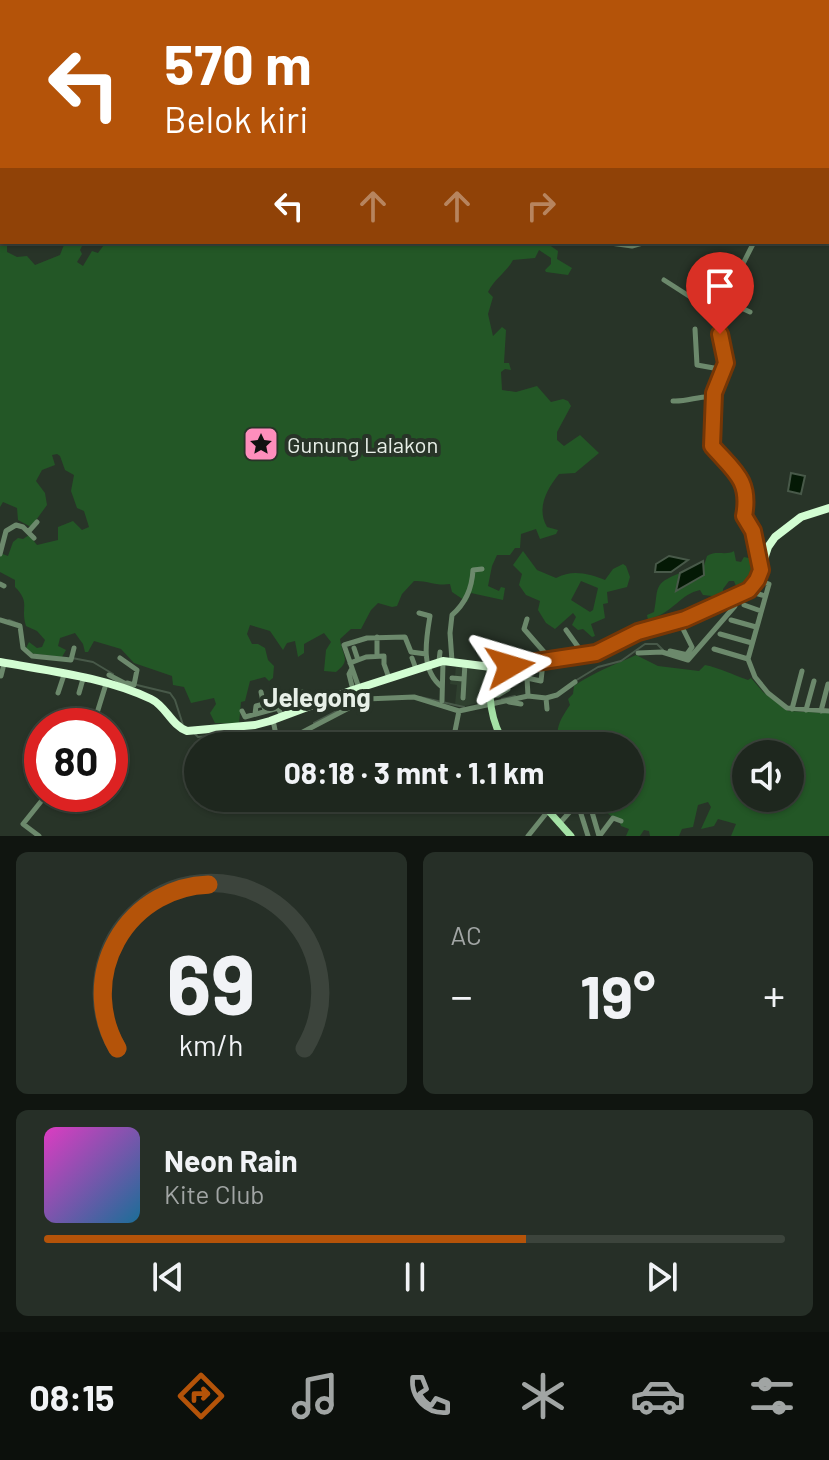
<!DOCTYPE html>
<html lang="id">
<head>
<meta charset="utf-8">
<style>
	:root { --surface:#1e271e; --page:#262f27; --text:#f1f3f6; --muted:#a1a5a4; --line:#3c443c; --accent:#b45309 }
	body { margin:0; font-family:Barlow,sans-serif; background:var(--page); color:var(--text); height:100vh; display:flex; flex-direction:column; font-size:30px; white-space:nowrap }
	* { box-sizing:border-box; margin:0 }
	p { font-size:26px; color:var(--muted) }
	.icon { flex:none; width:44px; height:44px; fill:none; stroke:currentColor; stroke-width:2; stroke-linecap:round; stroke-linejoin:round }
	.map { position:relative; height:836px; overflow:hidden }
	.drawer { display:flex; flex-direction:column; gap:16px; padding:16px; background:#101510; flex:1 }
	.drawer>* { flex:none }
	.banner { position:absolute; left:0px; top:0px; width:830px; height:244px; box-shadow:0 2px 6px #0004,0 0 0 2px var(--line); background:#b45309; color:#fff; overflow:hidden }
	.tools { position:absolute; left:732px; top:740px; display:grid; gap:16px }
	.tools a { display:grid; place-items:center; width:72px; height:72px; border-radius:50%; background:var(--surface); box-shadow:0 2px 6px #0004,0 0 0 2px var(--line); font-size:40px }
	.speed { position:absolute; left:24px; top:708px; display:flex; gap:16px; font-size:40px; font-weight:700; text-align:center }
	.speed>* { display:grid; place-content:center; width:104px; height:104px; border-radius:50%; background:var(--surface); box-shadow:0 2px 6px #0004,0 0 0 2px var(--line); line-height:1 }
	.speed .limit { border:12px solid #d22; background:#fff; color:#111 }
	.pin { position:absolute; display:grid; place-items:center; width:68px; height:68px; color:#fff; margin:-82px -34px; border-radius:50% 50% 50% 0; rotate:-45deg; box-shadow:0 0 8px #0007 }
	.pin .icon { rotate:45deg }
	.me { position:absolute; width:88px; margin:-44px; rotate:83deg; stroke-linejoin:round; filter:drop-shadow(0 0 6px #0008) }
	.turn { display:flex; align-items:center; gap:28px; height:168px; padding:0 32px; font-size:36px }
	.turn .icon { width:104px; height:104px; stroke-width:2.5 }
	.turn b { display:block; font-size:56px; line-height:68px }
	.lanes { display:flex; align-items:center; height:76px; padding:0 32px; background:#0003; justify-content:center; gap:40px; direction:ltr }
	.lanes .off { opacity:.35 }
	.big { font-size:60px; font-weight:700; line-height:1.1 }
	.drawer .card { flex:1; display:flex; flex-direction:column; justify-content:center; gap:12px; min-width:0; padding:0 28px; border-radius:12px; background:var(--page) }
	.drawer .dial { align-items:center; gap:0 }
	.dial svg { height:208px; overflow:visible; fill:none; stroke:var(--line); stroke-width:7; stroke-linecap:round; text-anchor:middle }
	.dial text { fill:var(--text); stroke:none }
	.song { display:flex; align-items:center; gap:24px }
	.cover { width:96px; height:96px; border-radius:12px; background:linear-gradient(135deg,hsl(310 70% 55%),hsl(200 70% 35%)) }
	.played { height:8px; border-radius:4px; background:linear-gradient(90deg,var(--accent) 65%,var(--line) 65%) }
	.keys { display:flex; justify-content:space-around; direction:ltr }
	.heat { display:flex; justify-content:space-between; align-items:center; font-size:44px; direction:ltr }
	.drawer .tiles { flex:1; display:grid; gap:16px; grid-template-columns:1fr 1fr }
	.card:last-child { grid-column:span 2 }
	.trip { position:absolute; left:184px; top:732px; width:460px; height:80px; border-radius:40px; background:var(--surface); box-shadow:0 2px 6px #0004,0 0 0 2px var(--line); font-weight:700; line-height:80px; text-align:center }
	.dock { display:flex; height:128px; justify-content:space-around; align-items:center; background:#0c100c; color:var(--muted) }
	.dock .icon { width:56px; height:56px }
	.dock .active { color:var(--accent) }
	.dock b { font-size:36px; color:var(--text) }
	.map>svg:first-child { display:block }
</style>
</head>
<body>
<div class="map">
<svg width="829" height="836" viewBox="0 0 829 836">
	<rect width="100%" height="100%" fill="#283428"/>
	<path fill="#2f402f" d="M 456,663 L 488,669 L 486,701 L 461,707 L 455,705 L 457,685 L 450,684 L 451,678 L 455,678 Z"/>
	<path fill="#235726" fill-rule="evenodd" d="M 0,0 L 434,0 L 2,2 L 0,175 Z
		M 0,239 L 7,246 L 7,252 L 17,257 L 27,256 L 35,265 L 60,255 L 65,242 L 84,242 L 80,250 L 82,254 L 77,262 L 83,266 L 92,251 L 98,253 L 106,242 L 545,242 L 558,251 L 557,259 L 572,268 L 568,275 L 546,272 L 545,270 L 551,264 L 551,258 L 539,250 L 535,258 L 513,260 C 506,273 495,278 488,292 L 493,297 L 488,314 L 493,336 L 502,327 L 506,330 L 504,363 L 509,363 L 511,370 L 505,369 L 501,372 L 502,390 L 516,392 L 537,386 L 551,402 L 563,399 L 568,401 L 571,406 L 557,432 L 557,440 L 564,446 L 580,435 L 599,453 L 575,473 L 559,474 C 547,489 536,508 547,527 L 558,530 L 556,534 L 540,539 L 536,529 L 521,534 L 520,548 L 515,548 L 510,555 L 497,555 L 492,566 L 488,586 L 499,591 L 501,587 L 505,588 L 503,600 L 471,593 L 467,602 L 452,592 L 450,584 C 435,586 426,580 414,581 L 402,594 L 397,606 L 392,607 L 378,603 L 371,610 L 361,629 L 351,629 L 340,639 C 342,656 352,660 336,672 L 324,671 L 326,650 L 331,642 L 324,633 L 304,644 L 304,653 L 298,657 L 295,641 L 287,643 L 283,650 L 270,631 L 250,625 L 247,634 L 252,644 L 258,644 L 265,648 L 268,660 L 274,666 L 273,678 L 269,681 L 265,677 L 250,681 L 245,701 L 241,702 L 239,724 L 215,723 L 210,713 L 216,704 L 214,698 L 191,703 L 184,687 L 173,685 L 172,676 L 134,663 L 121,649 L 94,641 L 88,652 L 85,652 L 83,644 L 75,633 L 60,638 L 58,646 L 66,650 L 62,657 L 28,653 L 26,648 L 29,642 L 37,648 L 42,647 L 45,640 L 37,631 L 26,626 C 20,607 31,603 15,587 L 15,580 L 0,572 L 0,553 L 8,556 L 13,542 L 18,538 L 23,539 L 29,535 L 37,545 L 58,540 L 58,527 L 73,521 L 82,530 L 89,527 L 84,511 L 77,508 L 71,491 L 74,475 L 65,470 L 60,456 L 57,454 L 52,455 L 55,465 L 42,470 L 36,481 L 45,493 L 47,505 L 31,527 L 18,520 L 17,508 L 3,502 L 0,507 Z
		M 523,551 L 537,570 L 556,578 C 573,569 589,574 605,580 L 613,569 L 623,564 L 626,566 L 630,577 L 627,587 L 607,592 L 608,603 L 603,604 L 605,618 L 591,624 L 595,636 L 592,637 L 583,629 L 578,630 L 572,625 L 576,617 L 573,613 L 555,629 L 546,623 L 538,610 L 540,601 L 526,595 L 519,585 L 522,574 L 513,565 ZM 581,581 L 598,588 L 593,610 L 590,612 L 571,600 Z
		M 734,551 L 736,561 L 741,562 L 744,557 L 753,559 C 758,574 752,584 738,591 L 734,581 L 729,581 L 723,589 L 723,599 L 715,602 L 712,596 L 703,595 L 700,590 C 681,594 674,611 653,618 L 653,624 L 649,625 L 647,615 L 654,612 C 659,588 652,584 680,573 L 682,588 L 700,578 L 707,556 C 716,550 726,556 734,551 Z
		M 636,655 L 658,666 L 699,671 L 705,665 C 720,668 733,675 748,680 L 751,678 L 763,692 L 788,711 L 829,713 L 829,836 L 731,836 L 736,824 L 718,819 L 714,826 L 701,829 L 711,807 L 708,802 L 698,805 L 693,827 L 682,829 L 679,836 L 650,836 L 649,831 L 644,830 L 640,836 L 626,836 L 629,829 L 621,826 L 620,823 L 606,812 L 613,805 L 605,798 L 630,798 L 630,746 L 569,746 L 565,738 L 558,736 C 556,725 564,714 570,705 L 568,699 L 573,694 L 574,686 C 594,672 614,665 636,655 ZM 746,754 L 790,754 L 790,798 L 746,798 Z"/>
	<path fill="#041905" stroke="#485949" stroke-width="2" d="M 791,473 L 805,476 L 801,494 L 788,491 Z
		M 669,556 L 688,560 L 671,572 L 655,572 L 656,564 Z
		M 703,561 L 704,575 L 676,591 L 680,573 Z"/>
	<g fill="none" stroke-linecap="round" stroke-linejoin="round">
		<path stroke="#485949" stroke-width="2" d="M 747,529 L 750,532 L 756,573
			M 9,620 L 21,625
			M 72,658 L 93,662 L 113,674
			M 575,681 L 598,667 L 621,661 L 645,644 L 657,644 L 663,650
			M 137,685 L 170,693 L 175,700 L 183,725
			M 420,697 L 464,707
			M 502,699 L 515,696
			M 314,723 L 337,711
			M 195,734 L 198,737 L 246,733 L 280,738 L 299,733"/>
		<path stroke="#6c896c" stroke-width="5" d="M 476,0 L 477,2
			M 529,0 L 532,2
			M 705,0 L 705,2
			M 717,0 L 720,2
			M 540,2 L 541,0
			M 571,2 L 572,0
			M 603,2 L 603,0
			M 828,82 L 829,83
			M 828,146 L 829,146
			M 0,226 L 2,227
			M 603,242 L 632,246 L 646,242
			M 754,242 L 716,317 L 726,363 L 714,393 L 712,446 C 734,470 751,480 744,516 L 753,531 L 760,567
			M 710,266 L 733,281
			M 690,278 L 691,288 L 706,298 L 722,304
			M 664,280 L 717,314
			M 715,286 L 723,274
			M 724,300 L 750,312
			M 695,329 L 697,365 L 725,370
			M 673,401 C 688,402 700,395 714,397
			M 29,531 L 37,522
			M 0,554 L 6,531 L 16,525 L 23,527 L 34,538
			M 757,580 L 769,584 L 748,659 L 755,677 L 768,693 L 787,708 L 829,711
			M 0,584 L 4,586
			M 755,593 L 765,596
			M 744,605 L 761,611
			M 419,613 L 430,616 C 426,640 420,670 442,687
			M 527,619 L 524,629 L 551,660
			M 0,620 L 20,626 L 23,648 L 32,656 L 71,660 L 74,648
			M 731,620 L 756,627
			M 679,621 L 692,647 L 687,654
			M 566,630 L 584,655
			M 720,634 L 752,643
			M 377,637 L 377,656
			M 354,648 L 358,660
			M 714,649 L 748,659
			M 670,651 L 688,655
			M 638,653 L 662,652 L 688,660 L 735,606 L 734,598
			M 120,658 L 137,670 L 134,685 L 127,683
			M 412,658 L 416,669
			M 439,661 L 440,652
			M 452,661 L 450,633 L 452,615 C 466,603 472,589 473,570 L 482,569
			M 350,663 L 366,657 L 384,656 L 384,664 L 389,678
			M 351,670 L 349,674 L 353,690
			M 109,675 L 128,685
			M 1,676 L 4,664
			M 452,678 L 463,679
			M 518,678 L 527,678 L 528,696
			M 527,678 L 541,681 L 543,662
			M 359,688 L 344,645 L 367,638 L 405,637 L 411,652 L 426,654
			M 261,692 L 265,711
			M 302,692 L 309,706
			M 58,693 L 64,675
			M 79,693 L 83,679
			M 490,696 L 498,695 L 508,689
			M 463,698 L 465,663
			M 546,698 L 547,709
			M 442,701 L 443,662
			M 509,702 L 521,704
			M 792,709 L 802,671
			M 806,710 L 814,681
			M 242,711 L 245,717 L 278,708 L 282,716
			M 821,711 L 828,684
			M 255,714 L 256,706 L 264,704
			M 273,720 L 276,735
			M 93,726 L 106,684
			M 299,734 L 366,699 L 414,697 L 459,711 L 528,696 L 546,698 L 557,695 L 575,682
			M 552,739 L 554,746
			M 460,743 L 474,746
			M 452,746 L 459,711
			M 506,746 L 523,734
			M 576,798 L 588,836
			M 592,798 L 592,812 L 599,836
			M 559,824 L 582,798
			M 601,834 L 613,818 L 621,821
			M 39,836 L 23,824 L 47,794
			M 528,836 L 548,811"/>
		<path stroke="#a5e2a6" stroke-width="7" d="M 491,667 C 488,696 490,721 506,746
			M 537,798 L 571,836"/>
		<path stroke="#d2fdd2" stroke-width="8" d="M 0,662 C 49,671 105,677 151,699 C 166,706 171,725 187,731 L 255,725 L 270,721 L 353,690 L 443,661 L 491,667 L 510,666 L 596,653 L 638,632 L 685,619 L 746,592 L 757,580 L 768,547 L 775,537 L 801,517 L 829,508"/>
	</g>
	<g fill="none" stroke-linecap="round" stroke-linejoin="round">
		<defs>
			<path id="route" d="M 510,666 L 596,653 L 638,632 L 685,619 L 749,590 L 757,580 L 761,570 L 753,531 L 744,516 C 751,480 733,470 712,446 L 714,393 L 726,363 L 720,334"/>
		</defs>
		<use href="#route" stroke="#753606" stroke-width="20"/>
		<use href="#route" stroke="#b45309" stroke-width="14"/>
	</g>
	<defs>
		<symbol id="sight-square" viewBox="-11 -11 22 22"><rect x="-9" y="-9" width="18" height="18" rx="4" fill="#fe8ebc" stroke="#283428"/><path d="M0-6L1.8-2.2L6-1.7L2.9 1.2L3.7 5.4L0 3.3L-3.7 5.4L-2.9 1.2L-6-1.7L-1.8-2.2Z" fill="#111"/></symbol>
	</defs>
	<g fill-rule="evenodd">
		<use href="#sight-square" x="241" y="424" width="40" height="40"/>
	</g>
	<g text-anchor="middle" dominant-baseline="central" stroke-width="8" stroke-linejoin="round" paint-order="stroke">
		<g font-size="22" fill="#e7efe7" stroke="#283428" text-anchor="start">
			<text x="287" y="444">Gunung Lalakon</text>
		</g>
		<g font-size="26" font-weight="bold" fill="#e7efe7" stroke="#283428">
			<text x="317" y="696">Jelegong</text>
		</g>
	</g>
</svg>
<div class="tools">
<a><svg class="icon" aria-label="sound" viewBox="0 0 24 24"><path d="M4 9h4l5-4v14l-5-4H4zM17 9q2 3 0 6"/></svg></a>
</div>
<div class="speed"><div class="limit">80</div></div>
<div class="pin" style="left:720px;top:334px;background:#d93025"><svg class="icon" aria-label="arrive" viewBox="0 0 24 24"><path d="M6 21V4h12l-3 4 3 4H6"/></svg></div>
<svg class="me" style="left:510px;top:666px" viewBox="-20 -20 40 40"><path d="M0-17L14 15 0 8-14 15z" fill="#b45309" stroke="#fff" stroke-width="4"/></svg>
<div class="trip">08:18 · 3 mnt · 1.1 km</div>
<div class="banner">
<div class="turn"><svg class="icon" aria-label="left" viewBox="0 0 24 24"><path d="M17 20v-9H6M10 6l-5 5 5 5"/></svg><div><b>570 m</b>Belok kiri</div></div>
<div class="lanes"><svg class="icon" aria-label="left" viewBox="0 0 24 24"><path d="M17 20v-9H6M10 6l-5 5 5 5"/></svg><svg class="icon off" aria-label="ahead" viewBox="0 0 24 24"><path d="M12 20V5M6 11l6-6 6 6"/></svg><svg class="icon off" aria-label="ahead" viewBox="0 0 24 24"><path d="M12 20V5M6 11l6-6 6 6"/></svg><svg class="icon off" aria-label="right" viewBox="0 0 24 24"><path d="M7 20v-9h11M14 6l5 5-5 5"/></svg></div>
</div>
</div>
<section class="drawer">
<div class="tiles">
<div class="card dial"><svg viewBox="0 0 100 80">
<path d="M14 69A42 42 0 1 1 86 69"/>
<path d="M14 69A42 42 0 0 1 49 6" stroke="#b45309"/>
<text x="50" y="56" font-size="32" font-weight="700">69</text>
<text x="50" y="72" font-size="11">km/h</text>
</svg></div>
<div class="card"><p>AC</p>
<div class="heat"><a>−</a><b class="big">19°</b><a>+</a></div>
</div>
<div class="card">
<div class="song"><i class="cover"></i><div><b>Neon Rain</b><p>Kite Club</p></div></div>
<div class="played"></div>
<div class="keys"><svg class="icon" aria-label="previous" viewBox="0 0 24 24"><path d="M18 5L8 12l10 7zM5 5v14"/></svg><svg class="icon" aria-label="pause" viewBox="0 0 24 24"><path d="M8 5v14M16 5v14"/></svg><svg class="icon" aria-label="next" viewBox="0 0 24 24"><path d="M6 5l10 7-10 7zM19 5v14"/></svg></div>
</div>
</div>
</section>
<nav class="dock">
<b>08:15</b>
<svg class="icon active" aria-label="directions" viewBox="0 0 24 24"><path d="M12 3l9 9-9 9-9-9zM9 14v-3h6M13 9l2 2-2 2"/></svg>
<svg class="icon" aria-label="music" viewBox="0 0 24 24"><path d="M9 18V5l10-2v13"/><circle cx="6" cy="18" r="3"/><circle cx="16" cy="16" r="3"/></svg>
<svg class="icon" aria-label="phone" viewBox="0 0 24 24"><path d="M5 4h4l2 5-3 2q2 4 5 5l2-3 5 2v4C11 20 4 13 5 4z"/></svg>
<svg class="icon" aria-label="climate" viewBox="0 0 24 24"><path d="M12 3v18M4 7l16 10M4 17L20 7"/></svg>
<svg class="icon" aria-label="car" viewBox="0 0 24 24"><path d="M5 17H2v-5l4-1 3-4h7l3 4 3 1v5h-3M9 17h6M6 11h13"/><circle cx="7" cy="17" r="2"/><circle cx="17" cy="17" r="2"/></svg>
<svg class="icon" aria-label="filters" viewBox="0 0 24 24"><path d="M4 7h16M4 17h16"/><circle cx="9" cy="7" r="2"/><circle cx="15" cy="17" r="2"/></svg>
</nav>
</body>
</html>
